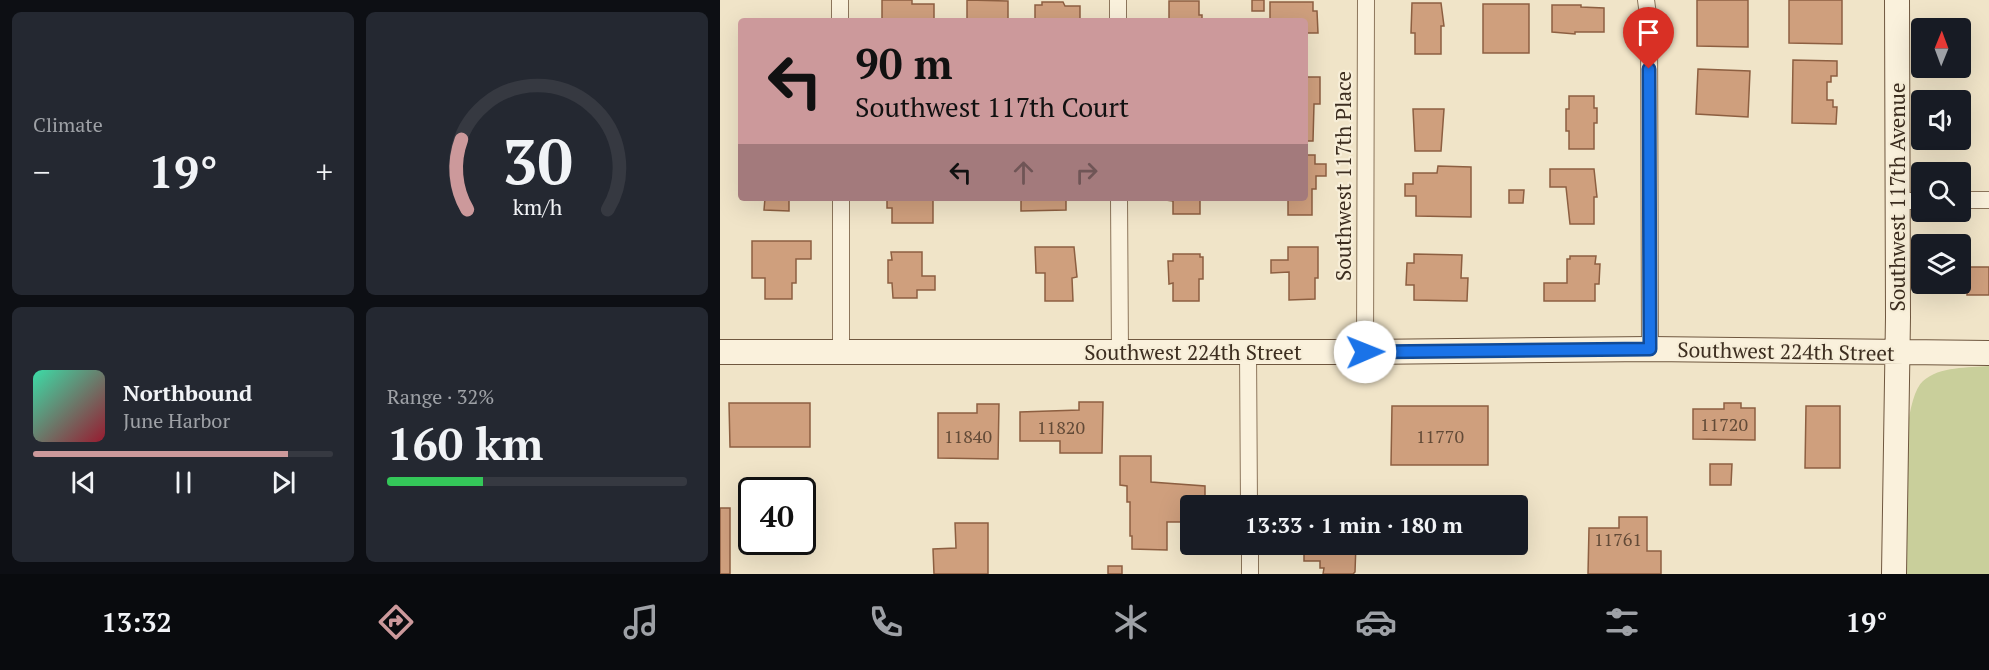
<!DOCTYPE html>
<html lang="en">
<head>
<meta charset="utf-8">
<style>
	:root { --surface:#171b24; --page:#242831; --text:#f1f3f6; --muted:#9ea1a6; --line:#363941; --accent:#cc999b }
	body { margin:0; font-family:"PT Serif",serif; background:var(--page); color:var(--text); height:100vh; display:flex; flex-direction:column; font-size:22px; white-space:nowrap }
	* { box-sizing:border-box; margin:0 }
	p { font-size:20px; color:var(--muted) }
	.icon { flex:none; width:33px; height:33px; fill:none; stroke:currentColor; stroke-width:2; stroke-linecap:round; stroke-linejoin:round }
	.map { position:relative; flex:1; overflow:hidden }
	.panel { display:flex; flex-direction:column; gap:12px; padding:12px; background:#0d0f14; width:720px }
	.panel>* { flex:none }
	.guide { position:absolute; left:18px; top:18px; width:570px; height:183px; border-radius:6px; box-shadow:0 6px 24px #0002; background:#cc999b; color:#111; overflow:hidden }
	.needle { width:39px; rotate:1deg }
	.tools { position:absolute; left:1191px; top:18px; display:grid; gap:12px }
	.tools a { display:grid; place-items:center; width:60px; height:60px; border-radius:6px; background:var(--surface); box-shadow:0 6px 24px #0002; font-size:30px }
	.speed { position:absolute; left:18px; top:477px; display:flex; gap:12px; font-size:30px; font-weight:700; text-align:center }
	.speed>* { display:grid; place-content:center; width:78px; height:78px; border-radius:50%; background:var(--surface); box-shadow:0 6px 24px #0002; line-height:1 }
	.speed .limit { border:3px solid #111; border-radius:9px; background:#fff; color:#111 }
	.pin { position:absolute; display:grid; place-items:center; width:51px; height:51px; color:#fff; margin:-62px -26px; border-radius:50% 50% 50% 0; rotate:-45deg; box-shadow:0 0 6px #0007 }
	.pin .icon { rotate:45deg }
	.me { position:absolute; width:66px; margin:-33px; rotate:89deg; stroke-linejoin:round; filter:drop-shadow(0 0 4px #0008) }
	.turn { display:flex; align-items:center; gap:21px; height:126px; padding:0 18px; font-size:27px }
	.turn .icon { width:78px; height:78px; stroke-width:2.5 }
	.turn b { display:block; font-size:42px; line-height:51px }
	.lanes { display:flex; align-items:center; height:57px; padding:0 18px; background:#0003; justify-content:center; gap:30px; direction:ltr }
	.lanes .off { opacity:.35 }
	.big { font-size:45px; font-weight:800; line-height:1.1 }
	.panel .tile { flex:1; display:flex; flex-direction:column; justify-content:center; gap:9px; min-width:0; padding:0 21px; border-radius:9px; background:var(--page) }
	.panel .dial { align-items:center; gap:0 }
	.dial svg { height:156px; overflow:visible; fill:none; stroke:var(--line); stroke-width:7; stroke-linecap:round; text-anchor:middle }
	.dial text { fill:var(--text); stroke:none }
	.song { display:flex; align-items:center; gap:18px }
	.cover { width:72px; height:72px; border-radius:9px; background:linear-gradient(135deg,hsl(160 70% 55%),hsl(350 70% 35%)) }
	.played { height:6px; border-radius:3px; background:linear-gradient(90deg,var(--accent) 85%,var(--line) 85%) }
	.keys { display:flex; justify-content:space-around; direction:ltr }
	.heat { display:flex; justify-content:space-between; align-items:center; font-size:33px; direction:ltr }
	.charge { height:9px; border-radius:4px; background:linear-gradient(90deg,#34c759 32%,var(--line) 0) }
	.panel .tiles { flex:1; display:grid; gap:12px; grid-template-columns:repeat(2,1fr) }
	.trip { position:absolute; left:460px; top:495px; width:348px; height:60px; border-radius:6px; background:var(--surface); box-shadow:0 6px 24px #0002; font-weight:800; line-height:60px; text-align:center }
	.menu { display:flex; height:96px; justify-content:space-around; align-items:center; background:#090b0e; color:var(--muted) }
	.menu .icon { width:42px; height:42px }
	.menu .current { color:var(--accent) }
	.menu b { font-size:27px; color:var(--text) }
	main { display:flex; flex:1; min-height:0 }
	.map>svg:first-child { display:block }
</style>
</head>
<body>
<main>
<section class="panel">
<div class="tiles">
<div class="tile"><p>Climate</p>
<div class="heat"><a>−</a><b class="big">19°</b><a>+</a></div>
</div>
<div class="tile dial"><svg viewBox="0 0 100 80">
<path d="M14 69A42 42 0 1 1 86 69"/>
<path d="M14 69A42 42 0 0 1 11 33" stroke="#cc999b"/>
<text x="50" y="56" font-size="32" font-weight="700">30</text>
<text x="50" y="72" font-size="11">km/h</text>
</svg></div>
<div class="tile">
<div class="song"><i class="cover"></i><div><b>Northbound</b><p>June Harbor</p></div></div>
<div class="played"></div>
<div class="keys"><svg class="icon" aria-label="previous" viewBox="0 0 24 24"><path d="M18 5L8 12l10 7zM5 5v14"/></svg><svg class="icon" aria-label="pause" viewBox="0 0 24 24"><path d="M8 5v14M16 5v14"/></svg><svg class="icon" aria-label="next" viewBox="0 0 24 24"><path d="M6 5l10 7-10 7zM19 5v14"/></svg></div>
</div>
<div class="tile"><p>Range · 32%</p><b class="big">160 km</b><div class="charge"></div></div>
</div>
</section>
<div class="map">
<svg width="1269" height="574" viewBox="0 0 1269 574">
	<rect width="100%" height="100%" fill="#f0e4c8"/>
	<path fill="#c9cf9b" d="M 1269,366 L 1269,574 L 1183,574 C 1184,536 1178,404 1203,381 C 1220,366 1248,368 1269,366 Z"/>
	<path fill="#cf9f7d" stroke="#8d5f41" stroke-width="1.5" d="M 162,0 L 192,0 L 192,4 L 214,4 L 214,21 L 162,21 Z
		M 247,0 L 288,1 L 288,21 L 247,21 Z
		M 532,0 L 544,0 L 544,11 L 532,11 Z
		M 977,0 L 1028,0 L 1028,47 L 977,46 Z
		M 1069,0 L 1122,0 L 1122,44 L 1069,43 Z
		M 449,1 L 479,1 L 479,15 L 482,15 L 482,21 L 449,21 Z
		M 322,2 L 343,2 L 345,6 L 360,6 L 360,21 L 315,21 L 315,5 L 322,5 Z
		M 550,2 L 593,2 L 593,11 L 597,11 L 598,33 L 585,33 L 585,21 L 550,21 Z
		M 692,3 L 721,3 L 724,26 L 721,26 L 721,54 L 695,54 L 695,33 L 691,33 Z
		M 763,4 L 809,4 L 809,53 L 763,53 Z
		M 832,5 L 861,5 L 861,7 L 884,8 L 884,32 L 855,32 L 855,34 L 832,32 Z
		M 1073,60 L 1117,61 L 1117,76 L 1111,76 L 1111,82 L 1107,82 L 1107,100 L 1113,100 L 1113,107 L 1117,107 L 1116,124 L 1072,123 Z
		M 978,69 L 1030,71 L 1028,117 L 976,114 Z
		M 585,77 L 600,77 L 600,104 L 594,104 L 593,141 L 585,141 Z
		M 849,96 L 874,96 L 874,108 L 877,108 L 877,123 L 874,123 L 874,149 L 849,149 L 849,131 L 846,131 L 846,109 L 849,109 Z
		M 693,109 L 724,109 L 721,151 L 695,151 Z
		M 585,155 L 595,155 L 595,164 L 606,164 L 606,176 L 596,176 L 596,189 L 592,189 L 592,215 L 568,215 L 568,198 L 585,198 Z
		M 718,166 L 751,167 L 751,217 L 696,216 L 696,196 L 685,196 L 685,184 L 693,184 L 693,173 L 717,173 Z
		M 830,169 L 874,169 L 877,197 L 874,197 L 874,224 L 850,224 L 846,187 L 830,187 Z
		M 789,190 L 804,190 L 803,203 L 789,203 Z
		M 45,198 L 69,198 L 69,211 L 44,210 Z
		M 167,198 L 213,198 L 213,223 L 172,223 L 172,208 L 167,208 Z
		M 301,198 L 346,198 L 346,210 L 301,211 Z
		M 446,198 L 480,198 L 480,214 L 453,214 L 453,201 L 446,200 Z
		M 32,241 L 91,241 L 91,259 L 76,259 L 76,283 L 72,283 L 72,299 L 45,299 L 45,278 L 32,278 Z
		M 315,247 L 354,247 L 357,277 L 352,278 L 353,301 L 325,301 L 325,273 L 316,273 Z
		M 568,247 L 598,247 L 598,278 L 595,278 L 595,299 L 569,300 L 569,272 L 551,273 L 551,260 L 568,260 Z
		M 171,252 L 202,252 L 202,276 L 215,276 L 215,290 L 197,290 L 197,298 L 173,298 L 172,283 L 168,283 L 168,260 L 172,260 Z
		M 453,254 L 480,254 L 480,257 L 483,257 L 483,279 L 479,279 L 479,301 L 453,301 L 453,283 L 449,284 L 448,261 L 453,261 Z
		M 694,254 L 742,255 L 741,278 L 748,278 L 747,301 L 694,300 L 694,285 L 686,285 L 687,263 L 694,263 Z
		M 850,256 L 876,256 L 875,264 L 880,264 L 879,284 L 875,284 L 875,301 L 824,301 L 824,283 L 847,283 L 847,259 L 850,259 Z
		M 1248,267 L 1269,267 L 1269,295 L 1247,295 Z
		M 359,402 L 383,402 L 382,453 L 340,453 L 340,441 L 300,441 L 300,412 L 359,410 Z
		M 9,403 L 90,403 L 90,447 L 10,447 Z
		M 1004,403 L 1021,403 L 1021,408 L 1035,408 L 1035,440 L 973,439 L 973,409 L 1004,409 Z
		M 257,404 L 279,404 L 278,459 L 218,458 L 218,413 L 257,413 Z
		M 672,406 L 768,406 L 768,465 L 671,465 Z
		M 1086,406 L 1120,406 L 1120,468 L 1085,468 Z
		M 400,456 L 431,456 L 431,482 L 485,486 L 485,506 L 471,506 L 471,522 L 447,522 L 447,550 L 412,549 L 412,536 L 410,536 L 410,502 L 407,502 L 407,486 L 400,485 Z
		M 990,464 L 1012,464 L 1011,485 L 990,485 Z
		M 574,501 L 649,502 L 649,506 L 574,506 Z
		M 0,508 L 10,508 L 10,574 L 0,574 Z
		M 899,517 L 927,517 L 927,551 L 941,551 L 941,574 L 868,574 L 869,528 L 899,528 Z
		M 235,523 L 268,523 L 268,574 L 214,574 L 213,549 L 236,548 Z
		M 580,544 L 636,544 L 635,572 L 633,574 L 603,574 L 604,568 L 600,568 L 600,561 L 584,561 L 584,549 L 580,549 Z
		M 388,566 L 402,566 L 402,574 L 388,574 Z"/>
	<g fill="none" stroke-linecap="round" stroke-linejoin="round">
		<defs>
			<path id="street" d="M 398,0 L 398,21
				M 926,0 L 929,22 L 930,349
				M 120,21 L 120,0
				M 399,198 L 400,352
				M 1240,200 L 1269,200
				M 1178,201 L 1202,201
				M 121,352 L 121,198
				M 528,352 L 529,506
				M 645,352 L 646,0
				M 530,544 L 530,574"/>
			<path id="secondary" d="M 0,352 L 645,352 L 930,349 L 1269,353
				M 1174,574 L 1178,317 L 1177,0"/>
		</defs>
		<use href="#street" stroke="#8d765c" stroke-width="18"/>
		<use href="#secondary" stroke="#6f573f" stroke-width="26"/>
		<use href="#street" stroke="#faf1dc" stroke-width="16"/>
		<use href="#secondary" stroke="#faf1dc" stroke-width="24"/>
	</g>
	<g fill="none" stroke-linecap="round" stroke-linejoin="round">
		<defs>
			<path id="route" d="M 645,352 L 930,349 L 929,69"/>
		</defs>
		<use href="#route" stroke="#114b97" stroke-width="15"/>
		<use href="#route" stroke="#1a73e8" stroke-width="10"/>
	</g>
	<g text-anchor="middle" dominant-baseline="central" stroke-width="4.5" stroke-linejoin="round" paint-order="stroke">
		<g font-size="18" fill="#624a37">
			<text x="1004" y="424">11720</text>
			<text x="341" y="427">11820</text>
			<text x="248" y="436">11840</text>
			<text x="720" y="436">11770</text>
			<text x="898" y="539">11761</text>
		</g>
		<g font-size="21" fill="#3d2e20" stroke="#f7eed8">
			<text transform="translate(623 176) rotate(-90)">Southwest 117th Place</text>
			<text transform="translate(1177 197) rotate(-90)">Southwest 117th Avenue</text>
			<text transform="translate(1066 351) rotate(1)">Southwest 224th Street</text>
			<text x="473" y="352">Southwest 224th Street</text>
		</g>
	</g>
</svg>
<div class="tools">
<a><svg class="needle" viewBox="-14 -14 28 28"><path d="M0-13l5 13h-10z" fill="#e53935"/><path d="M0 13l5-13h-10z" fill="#9ea1a6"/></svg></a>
<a><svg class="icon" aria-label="sound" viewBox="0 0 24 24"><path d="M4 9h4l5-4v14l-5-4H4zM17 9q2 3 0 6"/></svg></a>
<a><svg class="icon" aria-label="search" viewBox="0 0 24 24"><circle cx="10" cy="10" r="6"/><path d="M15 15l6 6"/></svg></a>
<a><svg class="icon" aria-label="layers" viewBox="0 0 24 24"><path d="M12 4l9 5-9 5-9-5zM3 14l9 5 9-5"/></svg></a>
</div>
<div class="speed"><div class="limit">40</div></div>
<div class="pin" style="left:929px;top:69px;background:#d93025"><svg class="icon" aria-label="arrive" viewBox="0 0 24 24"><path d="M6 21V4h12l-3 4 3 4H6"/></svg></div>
<svg class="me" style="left:645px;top:352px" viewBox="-20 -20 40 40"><circle r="19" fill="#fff"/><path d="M0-13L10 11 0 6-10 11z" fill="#1a73e8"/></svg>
<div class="trip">13:33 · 1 min · 180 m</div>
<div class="guide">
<div class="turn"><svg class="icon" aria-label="left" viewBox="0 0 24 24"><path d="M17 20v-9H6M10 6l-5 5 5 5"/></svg><div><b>90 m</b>Southwest 117th Court</div></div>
<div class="lanes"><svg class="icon" aria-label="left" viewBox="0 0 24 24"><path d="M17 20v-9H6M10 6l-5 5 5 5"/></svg><svg class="icon off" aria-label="ahead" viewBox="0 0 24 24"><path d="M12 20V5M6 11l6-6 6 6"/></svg><svg class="icon off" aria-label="right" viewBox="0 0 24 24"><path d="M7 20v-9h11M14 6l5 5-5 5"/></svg></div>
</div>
</div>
</main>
<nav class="menu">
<b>13:32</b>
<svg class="icon current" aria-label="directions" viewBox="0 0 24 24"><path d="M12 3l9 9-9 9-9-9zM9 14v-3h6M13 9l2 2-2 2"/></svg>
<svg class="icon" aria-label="music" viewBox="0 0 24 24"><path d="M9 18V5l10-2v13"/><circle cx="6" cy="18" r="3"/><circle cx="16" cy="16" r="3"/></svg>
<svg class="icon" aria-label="phone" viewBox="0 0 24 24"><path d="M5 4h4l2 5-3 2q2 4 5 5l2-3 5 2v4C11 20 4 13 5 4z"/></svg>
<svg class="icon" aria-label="climate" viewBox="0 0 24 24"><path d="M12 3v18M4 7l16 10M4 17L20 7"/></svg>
<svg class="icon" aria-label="car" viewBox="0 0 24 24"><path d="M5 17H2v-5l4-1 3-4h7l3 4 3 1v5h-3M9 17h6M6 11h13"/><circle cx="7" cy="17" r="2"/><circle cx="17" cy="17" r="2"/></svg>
<svg class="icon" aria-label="filters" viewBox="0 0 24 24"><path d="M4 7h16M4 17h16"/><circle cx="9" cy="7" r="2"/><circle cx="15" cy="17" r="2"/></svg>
<b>19°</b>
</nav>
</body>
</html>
